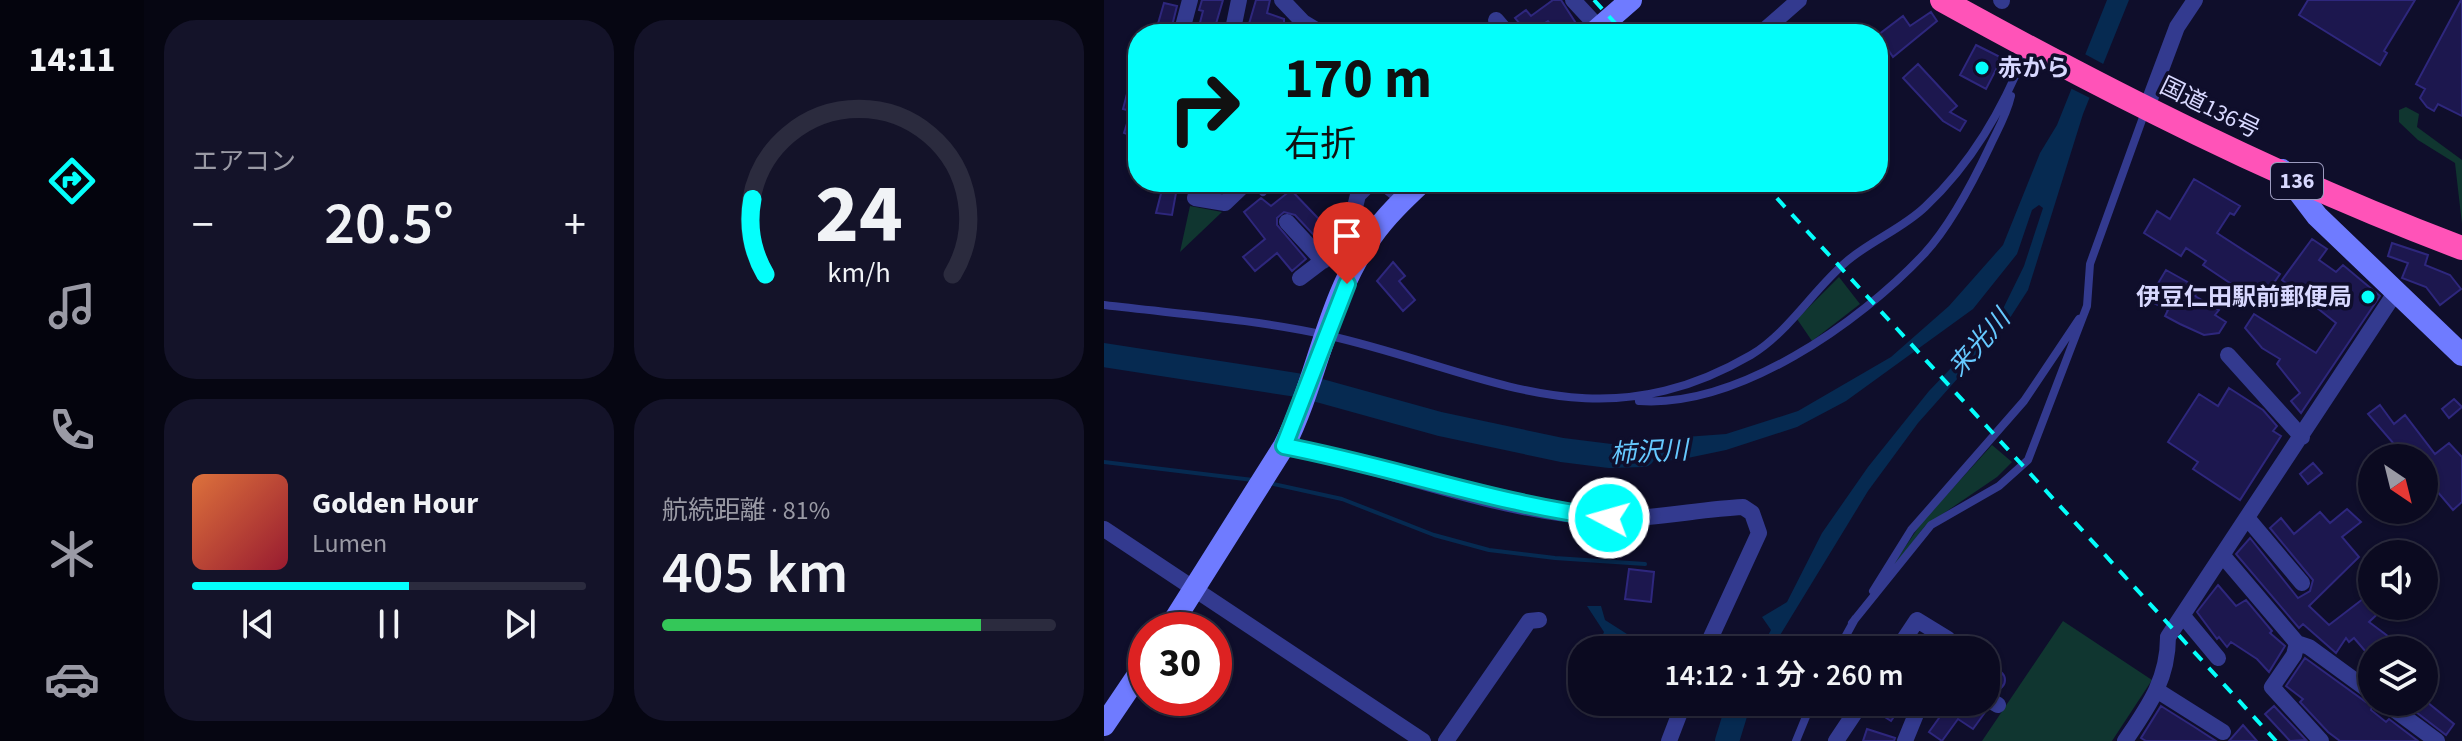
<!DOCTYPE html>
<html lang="ja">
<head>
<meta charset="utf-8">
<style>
	:root { --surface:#0b0a20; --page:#141329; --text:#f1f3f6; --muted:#9a9aa5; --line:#2b2b3e; --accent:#04fffc }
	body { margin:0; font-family:"Source Sans 3","Noto Sans JP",sans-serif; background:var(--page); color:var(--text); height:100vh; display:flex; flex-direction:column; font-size:30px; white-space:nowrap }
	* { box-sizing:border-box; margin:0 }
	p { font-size:26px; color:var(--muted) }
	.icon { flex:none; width:44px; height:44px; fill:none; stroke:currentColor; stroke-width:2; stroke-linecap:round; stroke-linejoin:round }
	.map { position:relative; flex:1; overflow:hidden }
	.sheet { display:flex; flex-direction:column; gap:20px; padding:20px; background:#060612; width:960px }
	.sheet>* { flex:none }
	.banner { position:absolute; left:24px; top:24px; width:760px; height:168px; border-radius:32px; box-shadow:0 2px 6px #0004,0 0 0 2px var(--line); background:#04fffc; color:#111; overflow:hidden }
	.needle { width:52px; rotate:145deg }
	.fabs { position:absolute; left:1254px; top:444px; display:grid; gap:16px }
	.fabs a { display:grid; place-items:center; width:80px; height:80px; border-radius:50%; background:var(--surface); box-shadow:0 2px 6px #0004,0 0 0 2px var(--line); font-size:40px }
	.speed { position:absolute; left:24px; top:612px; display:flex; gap:16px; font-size:40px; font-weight:700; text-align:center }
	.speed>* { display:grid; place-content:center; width:104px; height:104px; border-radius:50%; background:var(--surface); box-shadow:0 2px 6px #0004,0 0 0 2px var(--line); line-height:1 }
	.speed .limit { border:12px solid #d22; background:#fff; color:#111 }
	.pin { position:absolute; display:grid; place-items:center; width:68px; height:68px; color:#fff; margin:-82px -34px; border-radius:50% 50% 50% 0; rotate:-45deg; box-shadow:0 0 8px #0007 }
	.pin .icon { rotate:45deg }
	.me { position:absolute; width:88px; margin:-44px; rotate:276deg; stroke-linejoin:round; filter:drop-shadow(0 0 6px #0008) }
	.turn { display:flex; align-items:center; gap:28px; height:168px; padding:0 24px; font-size:36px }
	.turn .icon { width:104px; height:104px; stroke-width:2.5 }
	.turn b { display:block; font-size:56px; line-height:68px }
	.big { font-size:60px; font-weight:600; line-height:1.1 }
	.sheet .card { flex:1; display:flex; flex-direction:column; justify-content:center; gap:12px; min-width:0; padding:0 28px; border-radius:32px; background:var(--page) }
	.sheet .dial { align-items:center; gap:0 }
	.dial svg { height:208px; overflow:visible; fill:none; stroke:var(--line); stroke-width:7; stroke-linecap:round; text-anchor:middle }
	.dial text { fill:var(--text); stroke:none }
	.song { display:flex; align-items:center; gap:24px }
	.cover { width:96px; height:96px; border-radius:12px; background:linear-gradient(135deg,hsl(20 70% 55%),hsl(350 70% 35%)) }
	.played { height:8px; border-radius:4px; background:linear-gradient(90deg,var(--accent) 55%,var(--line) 55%) }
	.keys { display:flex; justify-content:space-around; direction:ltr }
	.heat { display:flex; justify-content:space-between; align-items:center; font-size:44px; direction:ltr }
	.charge { height:12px; border-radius:6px; background:linear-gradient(90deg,#34c759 81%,var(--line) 0) }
	.sheet .tiles { flex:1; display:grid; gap:20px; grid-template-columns:repeat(2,1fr) }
	.trip { position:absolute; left:464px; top:636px; width:432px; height:80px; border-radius:32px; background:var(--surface); box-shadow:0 2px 6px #0004,0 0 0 2px var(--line); font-weight:600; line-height:80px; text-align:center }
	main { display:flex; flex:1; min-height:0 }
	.dock { display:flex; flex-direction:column; width:144px; justify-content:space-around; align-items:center; background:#04040d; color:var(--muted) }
	.dock .icon { width:56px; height:56px }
	.dock .selected { color:var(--accent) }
	.dock b { font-size:36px; color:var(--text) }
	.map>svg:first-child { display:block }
</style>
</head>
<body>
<main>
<nav class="dock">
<b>14:11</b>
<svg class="icon selected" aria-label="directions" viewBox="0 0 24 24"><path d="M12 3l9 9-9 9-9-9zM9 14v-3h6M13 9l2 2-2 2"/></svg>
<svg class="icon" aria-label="music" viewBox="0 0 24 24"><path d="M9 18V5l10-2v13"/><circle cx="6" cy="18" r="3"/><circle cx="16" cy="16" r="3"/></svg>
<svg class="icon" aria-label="phone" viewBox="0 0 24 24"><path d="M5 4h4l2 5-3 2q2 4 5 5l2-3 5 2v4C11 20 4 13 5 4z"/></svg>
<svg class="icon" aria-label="climate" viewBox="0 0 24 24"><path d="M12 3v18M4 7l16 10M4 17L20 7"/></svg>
<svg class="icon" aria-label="car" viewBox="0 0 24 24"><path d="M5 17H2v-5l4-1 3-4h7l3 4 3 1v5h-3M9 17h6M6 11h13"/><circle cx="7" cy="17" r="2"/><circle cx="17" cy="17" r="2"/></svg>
</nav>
<section class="sheet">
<div class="tiles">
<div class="card"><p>エアコン</p>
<div class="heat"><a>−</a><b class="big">20.5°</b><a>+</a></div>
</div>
<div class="card dial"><svg viewBox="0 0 100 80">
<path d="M14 69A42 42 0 1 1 86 69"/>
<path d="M14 69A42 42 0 0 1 9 40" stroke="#04fffc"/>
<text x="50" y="56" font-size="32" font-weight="700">24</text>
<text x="50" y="72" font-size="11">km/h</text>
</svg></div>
<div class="card">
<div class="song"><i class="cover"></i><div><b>Golden Hour</b><p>Lumen</p></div></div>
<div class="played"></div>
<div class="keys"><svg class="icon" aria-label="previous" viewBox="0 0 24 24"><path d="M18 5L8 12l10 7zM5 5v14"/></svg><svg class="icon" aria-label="pause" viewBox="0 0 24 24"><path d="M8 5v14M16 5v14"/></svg><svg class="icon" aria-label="next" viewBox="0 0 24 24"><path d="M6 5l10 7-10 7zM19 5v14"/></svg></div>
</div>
<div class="card"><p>航続距離 · 81%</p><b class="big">405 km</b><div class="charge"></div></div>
</div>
</section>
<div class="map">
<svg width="1358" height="741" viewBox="0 0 1358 741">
	<rect width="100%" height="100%" fill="#0f0e2b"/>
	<path fill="#103630" d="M 1302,107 L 1315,114 L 1313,127 L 1358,160 L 1358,224 L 1351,163 L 1314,140 L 1295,122 L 1295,110 Z
		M 86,206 L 118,212 L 76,252 Z
		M 735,277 L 756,304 L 708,341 L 693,319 Z
		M 888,445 L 908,462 L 893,477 L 821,526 L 781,577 L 818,522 Z
		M 959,621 L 1048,680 L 1008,741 L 878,741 Z"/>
	<path fill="#062a51" d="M 1003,0 L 1025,0 L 979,114 L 924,290 L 902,324 L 814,423 L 764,491 L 667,650 L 656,650 L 667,630 L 658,617 L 683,602 L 718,533 L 764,467 L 825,391 L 894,319 L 920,266 L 939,208 L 935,205 L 928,210 L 913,254 L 869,309 L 742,401 L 693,427 L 622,450 L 574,460 L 505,462 L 506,450 L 554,439 L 622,434 L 694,411 L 787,357 L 845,306 L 899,245 L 936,153 L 953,125 Z
		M 483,606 L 497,606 L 501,620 L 534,641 L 541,650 L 490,650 L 484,646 L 497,639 L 500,632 Z"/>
	<path fill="#0f0e2b" d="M 977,52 L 1003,66 L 990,100 L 964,87 Z"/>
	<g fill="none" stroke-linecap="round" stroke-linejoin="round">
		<path stroke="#062a51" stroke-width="4" d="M 0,462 L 149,480
			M 165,483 L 238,499 L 330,535 L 385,550 L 451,558 L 541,564"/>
		<path stroke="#062a51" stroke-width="24" d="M 0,355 L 199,386 L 336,424 L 458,450 L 506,456 L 539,455
			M 623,741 L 635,702"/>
	</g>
	<path fill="#1c174e" stroke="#2e277d" stroke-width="2" d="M 98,0 L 119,0 L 109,34 L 93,34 L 99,11 L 95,10 Z
		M 152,0 L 166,0 L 163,13 L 180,19 L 180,34 L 142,34 Z
		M 449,0 L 457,0 L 475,28 L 474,34 L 454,34 L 444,21 L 424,34 L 411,18 L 422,10 L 427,16 Z
		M 1204,0 L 1311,0 L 1280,51 L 1283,53 L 1276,65 L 1195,15 Z
		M 1357,0 L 1358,0 L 1358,116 L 1334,104 L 1330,111 L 1323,107 L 1316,98 L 1321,89 L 1312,84 Z
		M 60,3 L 73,6 L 66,34 L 51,34 Z
		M 827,12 L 833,21 L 789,57 L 774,35 L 799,16 L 806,26 Z
		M 872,45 L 898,58 L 882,89 L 856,75 Z
		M 814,64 L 853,106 L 846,112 L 862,121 L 856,131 L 839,121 L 799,78 Z
		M 24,90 L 34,93 L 34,138 L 20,133 L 27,111 L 19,109 Z
		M 1090,179 L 1136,206 L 1130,215 L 1126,213 L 1113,233 L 1176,274 L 1156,303 L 1099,265 L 1102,261 L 1082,248 L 1077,256 L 1040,233 L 1053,211 L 1066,219 Z
		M 60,182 L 74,182 L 68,215 L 52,213 Z
		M 187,190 L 232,237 L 220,246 L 191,215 L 180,212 L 173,218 L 173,225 L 202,259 L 188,271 L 173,253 L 151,271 L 139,257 L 161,239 L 140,212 L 157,198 L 167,206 Z
		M 1208,239 L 1223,249 L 1215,260 L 1232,272 L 1239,265 L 1276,296 L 1197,413 L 1187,401 L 1196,393 L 1173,364 L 1176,359 L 1158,348 L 1141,328 L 1150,314 L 1212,353 L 1232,323 L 1178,280 Z
		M 1288,243 L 1324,255 L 1321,265 L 1346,275 L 1357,289 L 1336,305 L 1322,287 L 1298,278 L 1304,263 L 1284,256 Z
		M 289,262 L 301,276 L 295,281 L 311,300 L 299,311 L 273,281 Z
		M 1062,270 L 1096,289 L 1091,296 L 1115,310 L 1111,315 L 1122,322 L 1115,333 L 1100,335 L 1076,324 L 1061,316 L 1064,310 L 1044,300 Z
		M 1125,388 L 1159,410 L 1173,426 L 1169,431 L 1177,436 L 1136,500 L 1089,469 L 1094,462 L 1064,442 L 1095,394 L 1114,406 Z
		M 1350,399 L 1358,407 L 1345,418 L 1338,409 Z
		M 1276,405 L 1290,424 L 1301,415 L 1331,454 L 1345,443 L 1358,457 L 1358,502 L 1349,510 L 1320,476 L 1320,458 L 1302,458 L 1264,414 Z
		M 1209,463 L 1218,473 L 1204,484 L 1196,474 Z
		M 1243,509 L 1257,522 L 1238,537 L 1255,557 L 1205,606 L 1225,625 L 1268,592 L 1268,606 L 1282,606 L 1265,622 L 1289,640 L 1281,650 L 1268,650 L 1268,659 L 1250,638 L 1245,642 L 1242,638 L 1232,653 L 1199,624 L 1195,628 L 1132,554 L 1146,538 L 1194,598 L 1206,591 L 1209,580 L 1166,528 L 1177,518 L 1190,534 L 1216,512 L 1226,523 Z
		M 525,569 L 550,572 L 547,602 L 521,599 Z
		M 1114,585 L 1132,606 L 1142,600 L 1168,631 L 1166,633 L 1181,646 L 1165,672 L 1153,659 L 1127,642 L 1123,647 L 1115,637 L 1113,639 L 1093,612 Z
		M 814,638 L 828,649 L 828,650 L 806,650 Z
		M 1201,658 L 1262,702 L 1269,704 L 1267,710 L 1282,722 L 1285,719 L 1314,741 L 1236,741 L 1224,732 L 1196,702 L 1199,699 L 1182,686 Z
		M881 680a10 10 0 1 1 20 0a10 10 0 1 1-20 0Z
		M 780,702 L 800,702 L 787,721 L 773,712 Z
		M 828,702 L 872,702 L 882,711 L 869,729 L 854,719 L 838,741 L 825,732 L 840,711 Z
		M 1299,702 L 1323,702 L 1350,724 L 1342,735 Z
		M 1057,706 L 1092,728 L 1112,741 L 1042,741 L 1037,738 Z
		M 1170,706 L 1202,740 L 1186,741 L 1161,714 Z
		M 1139,725 L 1153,741 L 1125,741 Z
		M 763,729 L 791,738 L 790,741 L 759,741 Z"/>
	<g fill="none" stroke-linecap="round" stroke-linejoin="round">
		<path stroke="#333a8f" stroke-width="8" d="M 150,182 L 159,192
			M 0,305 C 74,314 149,319 222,335 C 379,370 489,447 647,355 C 684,333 709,290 742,262 C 766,241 798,229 821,207 C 868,163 898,110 922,51
			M 535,401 C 634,408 755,323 820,254 C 847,225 869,182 886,146 C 894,129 903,114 907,96
			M 769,591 L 807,530 L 920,401 L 975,319
			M 748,623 L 827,525 L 895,486 L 924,460 L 983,306 L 986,264 L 1042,109
			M 734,650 L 751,619
			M 692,741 L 708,702"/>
		<path stroke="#333a8f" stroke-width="16" d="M 178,0 L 199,22 L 219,34
			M 469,0 L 495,28
			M 897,0 L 898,1
			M 392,20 L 404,34
			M 77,34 L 86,0
			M 128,34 L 135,0
			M 656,34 L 695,0
			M 1043,107 L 1073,27 L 1091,0
			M 95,182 L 91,198 L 121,203 L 143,182
			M 278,182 L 300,199
			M 183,222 L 219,261
			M 196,278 L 242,243 L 254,195 L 267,182
			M 1124,355 L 1198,437
			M 180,446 C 288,467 394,513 504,518 C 549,520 594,509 639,507 L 648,513 L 655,533 L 601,650
			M 1144,519 L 1198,583
			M 0,529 L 319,741
			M 1119,556 L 1193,643 L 1190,655 L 1168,687 L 1217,741
			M 1079,616 L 1114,658
			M 1193,643 L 1205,647 L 1268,693
			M 793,650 L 813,620 L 844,639 L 839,650
			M 1054,691 L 1119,732
			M 882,698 L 894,705
			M 1280,702 L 1333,741
			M 342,741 L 425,621 L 435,620
			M 565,741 L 580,702
			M 732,741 L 758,702
			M 801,741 L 817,702
			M 1021,741 C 1044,707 1064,680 1064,637 L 1293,290"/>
		<path stroke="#6f7bff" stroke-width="22" d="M 488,34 L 527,0
			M 1178,170 L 1213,216 L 1358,355
			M 64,630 L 180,446 C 214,379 223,298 268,236 C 282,216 300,199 318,182
			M 0,725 L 42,663"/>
		<path stroke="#ff53b8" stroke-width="24" d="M 838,0 C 1006,93 1178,180 1358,248"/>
		<path stroke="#04fffc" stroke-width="4" stroke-dasharray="12 10" stroke-linecap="butt" d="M 490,0 L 521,34
			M 658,182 L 1172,741"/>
	</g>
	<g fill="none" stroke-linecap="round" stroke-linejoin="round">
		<defs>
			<path id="route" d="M 243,284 L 180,446 C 290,467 394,505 505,518"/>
		</defs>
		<use href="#route" stroke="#03a6a4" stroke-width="20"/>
		<use href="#route" stroke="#04fffc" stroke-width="14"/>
	</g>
	<g fill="#04fffc" stroke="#0f0e2b" stroke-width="3">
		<circle cx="878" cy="68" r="8"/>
		<circle cx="1264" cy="297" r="8"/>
	</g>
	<g text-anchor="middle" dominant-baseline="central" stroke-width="7" stroke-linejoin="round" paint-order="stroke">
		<rect fill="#0f0e2b" stroke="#9c9bbf" stroke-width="2" x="1167" y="163" width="52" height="36" rx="6"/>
		<g font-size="22" font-weight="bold" fill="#d8d8ff">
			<text x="1193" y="181">136</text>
		</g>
		<g font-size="24" font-weight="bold" fill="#d8d8ff" stroke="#0f0e2b" text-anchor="start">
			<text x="894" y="68">赤から</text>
			<text x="1248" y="297" text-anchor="end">伊豆仁田駅前郵便局</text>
		</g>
		<g font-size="24" fill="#d8d8ff" stroke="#0f0e2b">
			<text transform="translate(1106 108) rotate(26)">国道136号</text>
		</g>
		<g font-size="26" font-style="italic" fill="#66c9ff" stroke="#0f0e2b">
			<text transform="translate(875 343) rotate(-49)">来光川</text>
			<text transform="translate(545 452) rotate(-3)">柿沢川</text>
		</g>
	</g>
</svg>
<div class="fabs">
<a><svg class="needle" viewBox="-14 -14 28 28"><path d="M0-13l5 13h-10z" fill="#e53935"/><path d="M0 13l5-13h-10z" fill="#9a9aa5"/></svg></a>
<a><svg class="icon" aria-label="sound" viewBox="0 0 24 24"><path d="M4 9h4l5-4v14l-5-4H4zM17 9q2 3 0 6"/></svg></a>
<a><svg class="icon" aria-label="layers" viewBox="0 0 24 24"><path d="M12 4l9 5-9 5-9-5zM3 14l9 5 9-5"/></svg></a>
</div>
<div class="speed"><div class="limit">30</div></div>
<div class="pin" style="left:243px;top:284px;background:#d93025"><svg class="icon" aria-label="arrive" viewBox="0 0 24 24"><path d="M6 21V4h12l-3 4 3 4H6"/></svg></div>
<svg class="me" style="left:505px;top:518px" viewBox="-20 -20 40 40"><circle r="17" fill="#04fffc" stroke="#fff" stroke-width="3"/><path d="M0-11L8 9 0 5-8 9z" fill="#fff"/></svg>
<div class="trip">14:12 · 1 分 · 260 m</div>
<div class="banner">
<div class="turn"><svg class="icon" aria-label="right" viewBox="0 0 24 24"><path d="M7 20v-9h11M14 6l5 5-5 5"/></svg><div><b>170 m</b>右折</div></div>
</div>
</div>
</main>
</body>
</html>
